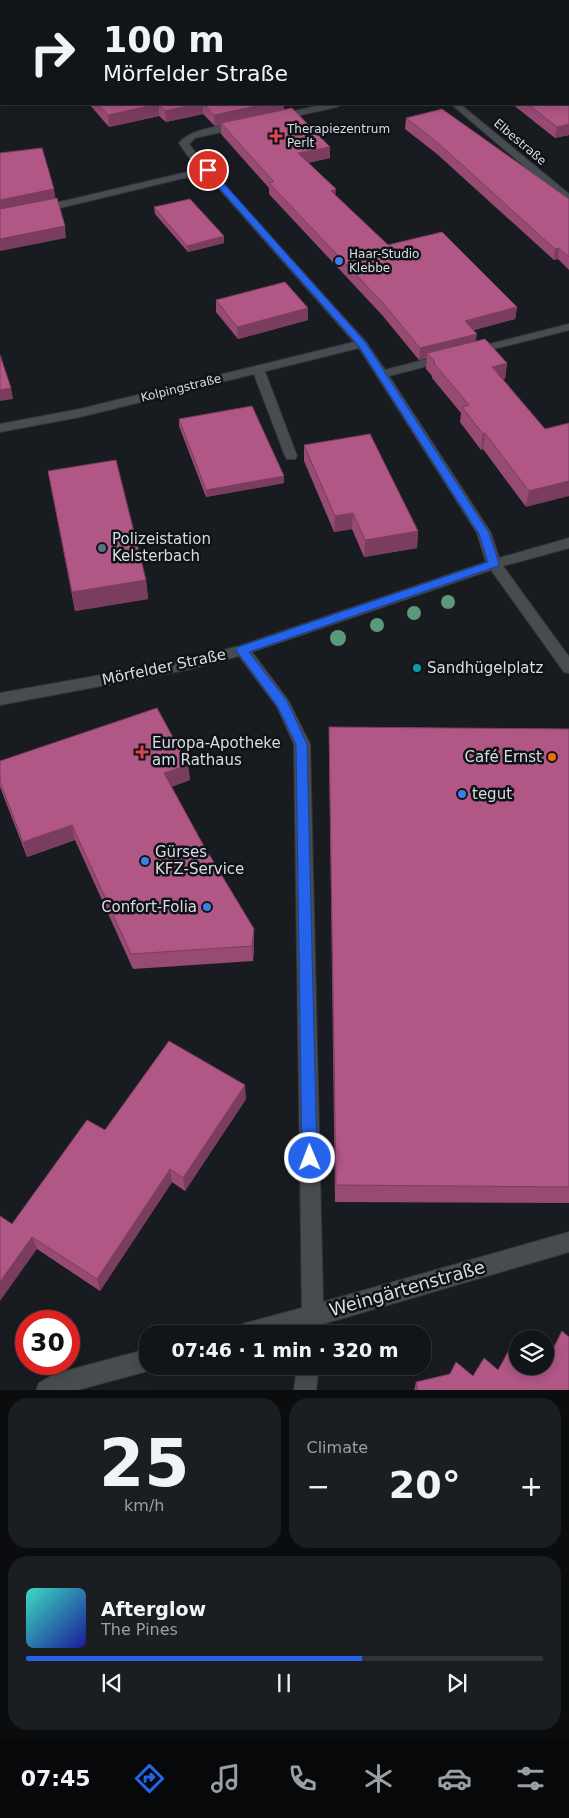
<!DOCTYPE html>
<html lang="en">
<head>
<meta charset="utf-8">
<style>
	:root { --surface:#121518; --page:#1b1e21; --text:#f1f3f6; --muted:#9c9fa2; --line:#313437; --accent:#2563eb }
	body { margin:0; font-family:"DejaVu Sans",sans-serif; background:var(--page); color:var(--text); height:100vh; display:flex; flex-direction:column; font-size:19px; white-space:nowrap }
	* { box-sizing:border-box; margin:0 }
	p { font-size:16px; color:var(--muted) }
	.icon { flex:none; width:28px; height:28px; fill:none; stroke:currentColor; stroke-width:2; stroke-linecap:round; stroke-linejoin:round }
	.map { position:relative; height:1390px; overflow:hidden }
	.side { display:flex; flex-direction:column; gap:8px; padding:8px; background:#0a0c0d; flex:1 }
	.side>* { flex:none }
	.guide { position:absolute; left:0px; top:0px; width:570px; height:105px; box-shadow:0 2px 12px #0003,0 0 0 1px var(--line); background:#121518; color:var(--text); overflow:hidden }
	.fabs { position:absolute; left:509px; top:1330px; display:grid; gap:10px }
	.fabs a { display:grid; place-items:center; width:45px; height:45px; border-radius:50%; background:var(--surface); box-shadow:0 2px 12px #0003,0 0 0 1px var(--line); font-size:25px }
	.speed { position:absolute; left:15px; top:1310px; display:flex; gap:10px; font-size:25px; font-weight:700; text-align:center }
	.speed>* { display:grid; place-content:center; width:65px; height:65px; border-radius:50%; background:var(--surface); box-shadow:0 2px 12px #0003,0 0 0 1px var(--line); line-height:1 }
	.speed .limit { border:8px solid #d22; background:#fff; color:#111 }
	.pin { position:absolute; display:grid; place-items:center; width:42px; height:42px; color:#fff; margin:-21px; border:2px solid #fff; border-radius:50%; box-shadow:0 1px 5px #0007 }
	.me { position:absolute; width:55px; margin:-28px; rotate:359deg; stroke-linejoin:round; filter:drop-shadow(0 0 4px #0008) }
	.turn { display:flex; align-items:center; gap:18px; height:105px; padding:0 20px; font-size:22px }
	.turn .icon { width:65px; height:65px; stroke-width:2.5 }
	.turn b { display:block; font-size:35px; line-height:42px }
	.big { font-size:38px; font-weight:700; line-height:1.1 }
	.side .card { flex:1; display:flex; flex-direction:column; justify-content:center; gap:8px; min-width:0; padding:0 18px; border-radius:20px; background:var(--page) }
	.side .dial { align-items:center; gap:0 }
	.dial b { font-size:65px; line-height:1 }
	.song { display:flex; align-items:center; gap:15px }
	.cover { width:60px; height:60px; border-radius:8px; background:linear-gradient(135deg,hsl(170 70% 55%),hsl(240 70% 35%)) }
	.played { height:5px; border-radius:2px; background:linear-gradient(90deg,var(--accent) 65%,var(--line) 65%) }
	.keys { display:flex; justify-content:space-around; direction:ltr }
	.heat { display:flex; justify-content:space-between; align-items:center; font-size:28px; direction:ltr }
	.side .tiles { flex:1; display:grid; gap:8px; grid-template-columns:1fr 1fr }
	.card:last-child { grid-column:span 2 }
	.trip { position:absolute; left:139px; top:1325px; width:292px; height:50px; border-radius:20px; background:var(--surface); box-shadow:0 2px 12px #0003,0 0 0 1px var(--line); font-weight:700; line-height:50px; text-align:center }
	.tab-bar { display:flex; height:80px; justify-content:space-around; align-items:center; background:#07080a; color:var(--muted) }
	.tab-bar .icon { width:35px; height:35px }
	.tab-bar .active { color:var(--accent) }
	.tab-bar b { font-size:22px; color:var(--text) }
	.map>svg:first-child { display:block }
</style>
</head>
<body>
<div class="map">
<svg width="569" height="1391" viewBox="0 0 569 1391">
	<rect width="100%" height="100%" fill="#181c20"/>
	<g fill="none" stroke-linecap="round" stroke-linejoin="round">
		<defs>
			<path id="lane" d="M 258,365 L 264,369 L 297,456 L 295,459 L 287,459 L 285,456 L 252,369 Z"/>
			<path id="street" d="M 324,0 L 333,0 L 334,1 L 325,1 Z
				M 326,104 L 342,104 L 337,107 L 278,120 L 273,117 L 275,115 Z
				M 451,104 L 460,104 L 569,194 L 569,202 L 565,201 Z
				M 241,122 L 246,125 L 244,127 L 195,138 L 189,144 L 195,152 L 366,342 L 385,370 L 446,354 L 452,358 L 450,360 L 389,376 L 491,533 L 499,558 L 569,538 L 569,548 L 503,566 L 569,657 L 569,673 L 564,672 L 491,570 L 252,652 L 288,700 L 310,744 L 323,1302 L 569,1232 L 569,1252 L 323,1324 L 322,1334 L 300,1334 L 301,1330 L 286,1334 L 235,1334 L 238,1326 L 246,1323 L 302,1308 L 294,744 L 277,707 L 239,656 L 191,669 L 0,705 L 0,693 L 191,659 L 239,646 L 486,562 L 477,533 L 359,348 L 80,417 L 0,432 L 0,424 L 80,409 L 354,342 L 205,173 L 47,211 L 0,220 L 0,214 L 47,205 L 200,169 L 188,156 L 179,143 C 193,127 221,127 241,122 Z
				M 569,324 L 569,330 L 474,354 L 468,351 L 470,349 Z
				M 148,1349 L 148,1366 L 156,1366 L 148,1371 L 74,1391 L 36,1391 L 39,1383 L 54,1374 Z
				M 297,1366 L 319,1366 L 316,1391 L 294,1391 Z"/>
		</defs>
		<use href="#lane" stroke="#333639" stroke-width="2"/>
		<use href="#street" stroke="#333639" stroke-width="2"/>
		<use href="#lane" fill="#474c51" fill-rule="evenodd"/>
		<use href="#street" fill="#474c51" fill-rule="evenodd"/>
	</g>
	<g fill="#5b987c">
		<circle cx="448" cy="602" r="7"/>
		<circle cx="414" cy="613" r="7"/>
		<circle cx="377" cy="625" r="7"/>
		<circle cx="338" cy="638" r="8"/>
	</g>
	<path fill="#974b73" d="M 358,0 L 569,0 L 569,135 L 555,138 L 512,104 L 569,104 L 569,1 L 359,1 Z
		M 89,104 L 284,104 L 284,109 L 330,158 L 307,163 L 335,195 L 388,245 L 517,307 L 515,319 L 473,330 L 476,341 L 507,363 L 505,379 L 503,379 L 545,429 L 526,507 L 483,449 L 481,450 L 460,422 L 461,413 L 432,378 L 432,376 L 426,369 L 427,358 L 419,360 L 382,315 L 269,194 L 269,188 L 221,134 L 221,125 L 215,126 L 203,114 L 166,122 L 159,116 L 109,127 Z
		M 406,118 L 569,199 L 569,270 L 558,259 L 554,260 L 437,154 L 405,129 Z
		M 154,207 L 224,236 L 224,243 L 188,252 L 155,214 Z
		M 216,300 L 308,308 L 308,320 L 238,339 L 216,312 Z
		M 179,419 L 284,483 L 206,497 L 179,426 Z
		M 304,445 L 418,531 L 417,548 L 364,557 L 352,529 L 334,532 L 304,461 Z
		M 48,471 L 146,580 L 148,599 L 75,611 Z
		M 329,727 L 569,729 L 569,1203 L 335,1202 L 329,748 Z
		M 0,761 L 188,765 L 190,780 L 171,787 L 201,841 L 254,929 L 254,944 L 253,961 L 133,969 L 75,840 L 27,857 L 0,787 Z
		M 246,1099 L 185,1191 L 172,1182 L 100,1291 L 37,1249 L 12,1224 L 105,1130 Z
		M 550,1355 L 569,1391 L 414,1391 L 416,1382 L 473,1376 L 498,1370 L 518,1366 Z"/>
	<path fill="#7b3d5e" d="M 0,81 L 1,81 L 1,92 L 0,92 Z
		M 159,104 L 159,116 L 109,127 L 108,115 Z
		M 197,104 L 203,104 L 203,114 L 166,122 L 165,111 Z
		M 266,104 L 284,104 L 284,111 L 221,123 L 221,125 L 215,126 L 214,115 Z
		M 569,124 L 569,135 L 555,138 L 557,127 Z
		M 330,147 L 330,158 L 298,165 L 298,153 Z
		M 54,189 L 56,201 L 0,212 L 0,200 Z
		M 336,189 L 335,201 L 331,191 Z
		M 65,226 L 66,238 L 0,251 L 0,239 Z
		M 224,236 L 224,243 L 188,252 L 187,246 Z
		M 559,248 L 558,259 L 554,260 L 555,249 Z
		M 517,307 L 515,319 L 464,333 L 465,321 Z
		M 308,308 L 308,320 L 238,339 L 237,327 Z
		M 477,334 L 475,346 L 427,353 L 427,358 L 419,360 L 420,348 Z
		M 507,363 L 505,379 L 490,382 L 492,367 Z
		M 11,388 L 13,399 L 0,401 L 0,390 Z
		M 485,433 L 483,449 L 481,450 L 483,434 Z
		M 284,476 L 284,483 L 206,497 L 206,490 Z
		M 569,481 L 569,496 L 526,507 L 529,491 Z
		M 353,513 L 352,529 L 334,532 L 335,516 Z
		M 418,531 L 417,548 L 364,557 L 365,540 Z
		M 146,580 L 148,599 L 75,611 L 72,592 Z
		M 188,765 L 190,780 L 165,789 L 164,773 Z
		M 72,825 L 75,840 L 27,857 L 23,842 Z
		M 254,929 L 254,944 L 253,961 L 252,946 Z
		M 245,1085 L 246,1099 L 185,1191 L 183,1178 Z
		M 170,1169 L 172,1182 L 100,1291 L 97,1279 Z
		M 32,1237 L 37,1249 L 0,1301 L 0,1282 Z"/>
	<path fill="#b05786" stroke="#7b3d5e" d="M 26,0 L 166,0 L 167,1 L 18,1 Z
		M 371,0 L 569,0 L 569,124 L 557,127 L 528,104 L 569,104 L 569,1 L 373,1 Z
		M 0,4 L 1,4 L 1,81 L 0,81 L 0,33 L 1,28 L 0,28 Z
		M 98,104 L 197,104 L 165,111 L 159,104 L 108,115 Z
		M 204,104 L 266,104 L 214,115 Z
		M 292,108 L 330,147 L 298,153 L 336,189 L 331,191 L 388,245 L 442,232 L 517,307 L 465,321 L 477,334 L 420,348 L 383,303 L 269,183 L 274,182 L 221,123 Z
		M 442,109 L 569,199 L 569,257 L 559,248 L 555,249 L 438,143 L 406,118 Z
		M 42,148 L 54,189 L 0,200 L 0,153 Z
		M 57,198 L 65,226 L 0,239 L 0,209 Z
		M 190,199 L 224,236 L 187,246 L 154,207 Z
		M 285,282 L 308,308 L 237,327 L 216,300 Z
		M 485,339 L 507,363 L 492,367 L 545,429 L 569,423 L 569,481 L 529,491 L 485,433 L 483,434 L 462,407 L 469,405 L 433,362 L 435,362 L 427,353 Z
		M 0,355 L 11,388 L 0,390 Z
		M 252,406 L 284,476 L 206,490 L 179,419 Z
		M 370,434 L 418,531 L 365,540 L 353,513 L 335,516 L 304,445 Z
		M 116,460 L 146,580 L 72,592 L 48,471 Z
		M 157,708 L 188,765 L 164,773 L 201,841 L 254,929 L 252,946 L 131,954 L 72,825 L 23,842 L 0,782 L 0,761 Z
		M 329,727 L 569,729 L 569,1187 L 336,1185 Z
		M 169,1041 L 245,1085 L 183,1178 L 170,1169 L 97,1279 L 32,1237 L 0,1282 L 0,1216 L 12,1224 L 87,1120 L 105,1130 Z
		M 562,1331 L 569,1337 L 569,1391 L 418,1391 L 416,1382 L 450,1374 L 456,1362 L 473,1376 L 484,1358 L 498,1370 L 508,1352 L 518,1357 L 518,1366 L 545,1366 L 545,1351 L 550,1355 Z"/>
	<path fill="#2563eb" stroke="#184099" d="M 205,168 L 210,168 L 365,342 L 489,533 L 499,564 L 498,566 L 249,652 L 287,701 L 307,744 L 317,1158 L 315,1163 L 310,1165 L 305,1163 L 302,1158 L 296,744 L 278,707 L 236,650 L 238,647 L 488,562 L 479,534 L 358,345 L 205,172 Z"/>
	<g fill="#e0444e" stroke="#0f1317" stroke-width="2">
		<path d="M273.5 128.5h5v5h5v5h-5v5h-5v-5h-5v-5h5z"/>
		<path d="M139.5 744.5h5v5h5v5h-5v5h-5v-5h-5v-5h5z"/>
	</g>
	<g fill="#3f7fe0" stroke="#0f1317" stroke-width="2">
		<circle cx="339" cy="261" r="5"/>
		<circle cx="462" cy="794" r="5"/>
		<circle cx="145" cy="861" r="5"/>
		<circle cx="207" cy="907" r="5"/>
	</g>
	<circle fill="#5c6f8a" stroke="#0f1317" stroke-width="2" cx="102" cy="548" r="5"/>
	<circle fill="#0f9aa8" stroke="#0f1317" stroke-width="2" cx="417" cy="668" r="5"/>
	<circle fill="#e8710a" stroke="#0f1317" stroke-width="2" cx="552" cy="757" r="5"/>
	<g text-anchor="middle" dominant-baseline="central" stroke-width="5" stroke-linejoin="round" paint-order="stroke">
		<g font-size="12" fill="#dadde0" stroke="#0f1317" text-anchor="start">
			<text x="287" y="129">Therapiezentrum<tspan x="287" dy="14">Perlt</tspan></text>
			<text x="349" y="254">Haar-Studio<tspan x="349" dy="14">Klebbe</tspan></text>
		</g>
		<g font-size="12" fill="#dadde0" stroke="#0f1317">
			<text transform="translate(520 142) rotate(40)">Elbestraße</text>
			<text transform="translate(181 388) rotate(-14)">Kolpingstraße</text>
		</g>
		<g font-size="15" fill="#dadde0" stroke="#0f1317" text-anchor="start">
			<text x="112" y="539">Polizeistation<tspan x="112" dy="17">Kelsterbach</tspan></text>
			<text x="427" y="668">Sandhügelplatz</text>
			<text x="152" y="743">Europa-Apotheke<tspan x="152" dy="17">am Rathaus</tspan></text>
			<text x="542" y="757" text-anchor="end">Café Ernst</text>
			<text x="472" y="794">tegut</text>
			<text x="155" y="852">Gürses<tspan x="155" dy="17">KFZ-Service</tspan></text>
			<text x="197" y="907" text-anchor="end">Confort-Folia</text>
		</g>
		<g font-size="15" fill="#dadde0" stroke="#0f1317">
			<text transform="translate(164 667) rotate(-12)">Mörfelder Straße</text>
		</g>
		<g font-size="18" fill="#dadde0" stroke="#0f1317">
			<text transform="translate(407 1288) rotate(-16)">Weingärtenstraße</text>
		</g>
	</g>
</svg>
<div class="fabs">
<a><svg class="icon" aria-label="layers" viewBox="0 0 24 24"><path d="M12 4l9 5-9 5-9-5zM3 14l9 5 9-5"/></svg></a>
</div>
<div class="speed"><div class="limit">30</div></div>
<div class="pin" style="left:208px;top:170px;background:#d93025"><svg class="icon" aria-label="arrive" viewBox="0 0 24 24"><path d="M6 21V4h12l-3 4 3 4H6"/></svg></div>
<svg class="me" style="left:310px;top:1158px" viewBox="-20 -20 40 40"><circle r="17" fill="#2563eb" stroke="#fff" stroke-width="3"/><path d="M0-11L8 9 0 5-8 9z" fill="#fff"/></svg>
<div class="trip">07:46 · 1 min · 320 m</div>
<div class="guide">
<div class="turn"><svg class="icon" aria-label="right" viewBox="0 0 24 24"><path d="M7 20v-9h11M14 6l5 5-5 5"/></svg><div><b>100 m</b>Mörfelder Straße</div></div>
</div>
</div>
<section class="side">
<div class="tiles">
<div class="card dial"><b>25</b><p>km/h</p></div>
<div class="card"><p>Climate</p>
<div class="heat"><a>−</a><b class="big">20°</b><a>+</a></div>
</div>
<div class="card">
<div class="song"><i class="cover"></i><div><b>Afterglow</b><p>The Pines</p></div></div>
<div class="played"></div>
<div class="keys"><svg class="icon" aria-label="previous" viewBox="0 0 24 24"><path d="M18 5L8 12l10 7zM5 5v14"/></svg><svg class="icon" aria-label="pause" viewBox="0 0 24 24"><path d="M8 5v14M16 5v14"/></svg><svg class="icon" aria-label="next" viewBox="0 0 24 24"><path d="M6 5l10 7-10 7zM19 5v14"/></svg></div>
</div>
</div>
</section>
<nav class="tab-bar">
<b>07:45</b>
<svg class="icon active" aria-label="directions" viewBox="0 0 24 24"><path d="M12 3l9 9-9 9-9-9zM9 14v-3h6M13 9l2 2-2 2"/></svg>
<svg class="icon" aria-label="music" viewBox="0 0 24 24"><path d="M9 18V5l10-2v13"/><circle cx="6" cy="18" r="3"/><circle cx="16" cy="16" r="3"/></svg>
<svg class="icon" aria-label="phone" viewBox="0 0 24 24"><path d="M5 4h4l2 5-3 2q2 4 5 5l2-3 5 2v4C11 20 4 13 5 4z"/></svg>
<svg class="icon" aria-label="climate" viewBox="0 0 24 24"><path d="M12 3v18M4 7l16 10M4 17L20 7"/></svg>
<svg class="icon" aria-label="car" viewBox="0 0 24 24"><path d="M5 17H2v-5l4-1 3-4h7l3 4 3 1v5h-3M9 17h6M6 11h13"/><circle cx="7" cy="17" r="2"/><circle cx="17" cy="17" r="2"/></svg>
<svg class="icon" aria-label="filters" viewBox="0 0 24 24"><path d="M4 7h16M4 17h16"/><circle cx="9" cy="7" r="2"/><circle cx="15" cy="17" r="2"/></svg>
</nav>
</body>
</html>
